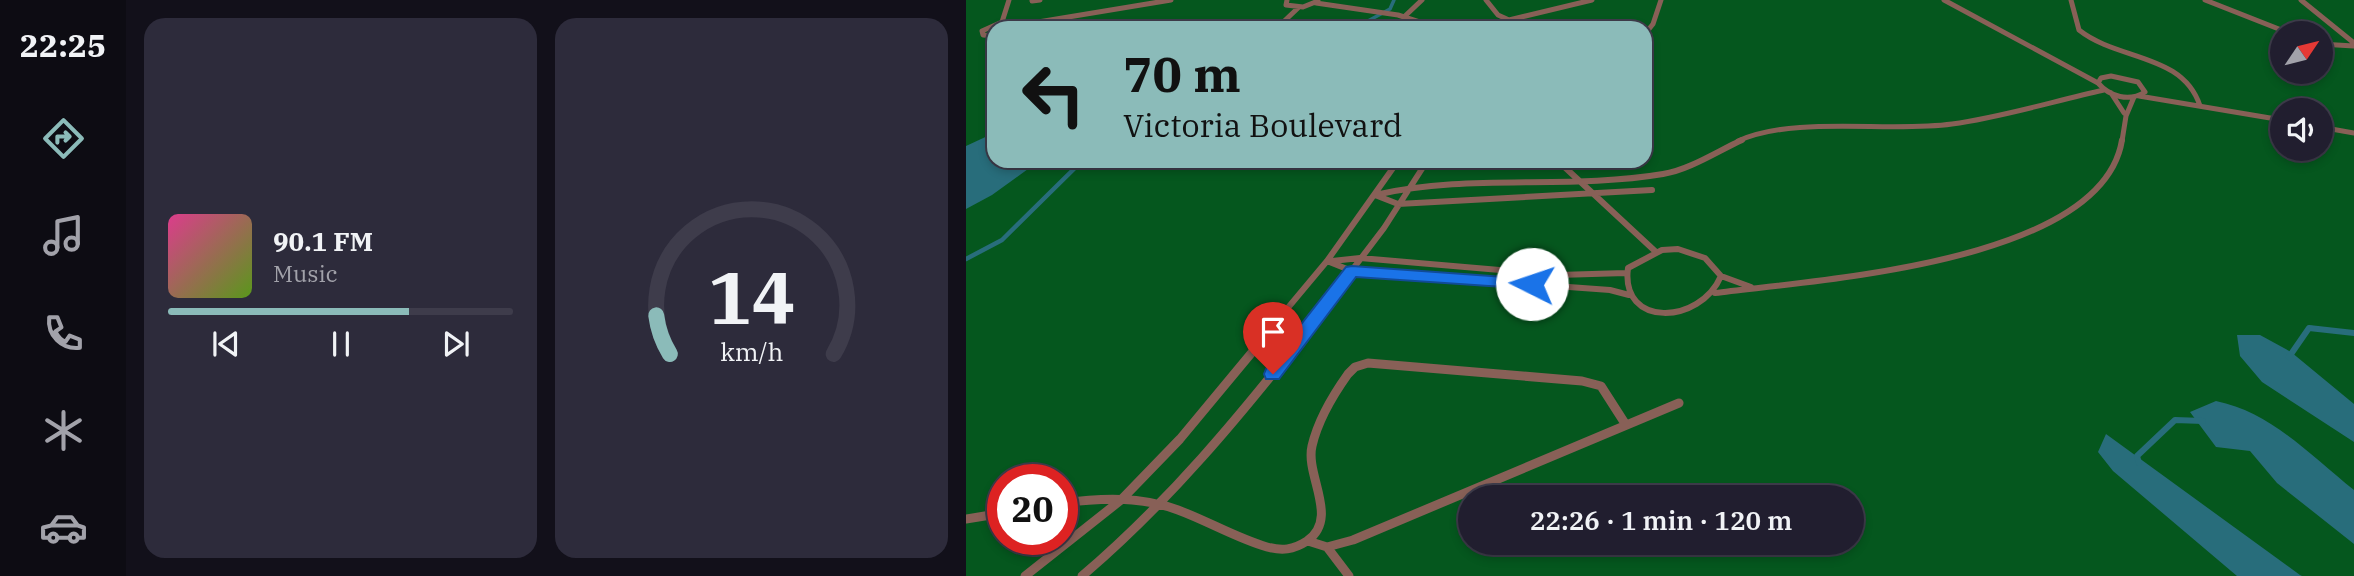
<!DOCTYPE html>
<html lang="en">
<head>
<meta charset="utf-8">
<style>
	:root { --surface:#211e2f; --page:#2d2b3b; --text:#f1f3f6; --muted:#a2a2aa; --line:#3e3c4b; --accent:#8bbbb9 }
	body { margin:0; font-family:"IBM Plex Serif",serif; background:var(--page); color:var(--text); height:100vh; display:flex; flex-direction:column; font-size:26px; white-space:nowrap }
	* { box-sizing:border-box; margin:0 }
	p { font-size:23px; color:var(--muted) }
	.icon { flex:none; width:38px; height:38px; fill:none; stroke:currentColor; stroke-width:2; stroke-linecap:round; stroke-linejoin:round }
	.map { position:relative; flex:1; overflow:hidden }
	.sheet { display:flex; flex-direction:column; gap:18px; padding:18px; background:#12101a; width:840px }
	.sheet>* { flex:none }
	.hud { position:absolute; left:21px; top:21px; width:665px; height:147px; border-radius:21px; box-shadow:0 4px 10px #0003,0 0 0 2px var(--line); background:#8bbbb9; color:#111; overflow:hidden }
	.needle { width:46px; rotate:55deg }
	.tools { position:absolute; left:1304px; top:21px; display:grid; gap:14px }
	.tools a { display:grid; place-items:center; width:63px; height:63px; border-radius:50%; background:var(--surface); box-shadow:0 4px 10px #0003,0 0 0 2px var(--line); font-size:35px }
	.speed { position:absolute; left:21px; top:464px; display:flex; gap:14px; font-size:35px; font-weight:700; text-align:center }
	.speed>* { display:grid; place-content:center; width:91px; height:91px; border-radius:50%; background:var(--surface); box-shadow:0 4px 10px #0003,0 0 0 2px var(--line); line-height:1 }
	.speed .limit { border:10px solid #d22; background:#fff; color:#111 }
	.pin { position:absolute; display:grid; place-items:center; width:60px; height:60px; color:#fff; margin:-72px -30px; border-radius:50% 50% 50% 0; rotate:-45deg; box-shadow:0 0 7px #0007 }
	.pin .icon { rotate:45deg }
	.me { position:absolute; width:77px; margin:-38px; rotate:274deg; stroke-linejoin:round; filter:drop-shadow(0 0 5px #0008) }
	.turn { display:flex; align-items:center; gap:24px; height:147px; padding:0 21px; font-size:32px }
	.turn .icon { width:91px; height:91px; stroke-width:2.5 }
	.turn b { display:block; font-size:49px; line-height:60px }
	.sheet .card { flex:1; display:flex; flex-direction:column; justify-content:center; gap:10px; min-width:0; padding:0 24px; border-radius:21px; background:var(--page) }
	.sheet .dial { align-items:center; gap:0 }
	.dial svg { height:182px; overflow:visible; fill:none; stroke:var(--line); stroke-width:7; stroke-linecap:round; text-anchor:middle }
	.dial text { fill:var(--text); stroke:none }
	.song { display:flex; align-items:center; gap:21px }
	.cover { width:84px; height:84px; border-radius:10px; background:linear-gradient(135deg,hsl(330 70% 55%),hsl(90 70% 35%)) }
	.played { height:7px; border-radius:4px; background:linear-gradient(90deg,var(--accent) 70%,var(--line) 70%) }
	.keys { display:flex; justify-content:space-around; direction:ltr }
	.sheet .tiles { flex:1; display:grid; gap:18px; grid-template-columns:repeat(2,1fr) }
	.trip { position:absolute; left:492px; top:485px; width:406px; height:70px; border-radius:35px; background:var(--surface); box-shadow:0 4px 10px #0003,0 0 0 2px var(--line); font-weight:600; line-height:70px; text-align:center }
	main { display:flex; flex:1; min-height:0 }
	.tab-bar { display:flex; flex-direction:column; width:126px; justify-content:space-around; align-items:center; background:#0d0c13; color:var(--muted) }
	.tab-bar .icon { width:49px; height:49px }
	.tab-bar .current { color:var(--accent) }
	.tab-bar b { font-size:32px; color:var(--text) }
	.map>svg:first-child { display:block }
</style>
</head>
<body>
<main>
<nav class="tab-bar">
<b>22:25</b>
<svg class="icon current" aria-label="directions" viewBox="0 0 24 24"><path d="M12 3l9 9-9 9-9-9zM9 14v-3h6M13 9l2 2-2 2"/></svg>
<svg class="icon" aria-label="music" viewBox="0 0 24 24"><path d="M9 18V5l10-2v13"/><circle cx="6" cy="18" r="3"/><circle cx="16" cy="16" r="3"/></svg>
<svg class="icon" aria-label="phone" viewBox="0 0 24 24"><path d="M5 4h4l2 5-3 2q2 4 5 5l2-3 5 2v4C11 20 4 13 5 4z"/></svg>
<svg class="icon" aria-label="climate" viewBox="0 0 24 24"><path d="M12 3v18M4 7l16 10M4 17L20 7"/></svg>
<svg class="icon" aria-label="car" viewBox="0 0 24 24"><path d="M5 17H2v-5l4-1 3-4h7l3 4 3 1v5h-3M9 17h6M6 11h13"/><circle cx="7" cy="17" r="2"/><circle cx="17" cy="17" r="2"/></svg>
</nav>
<section class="sheet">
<div class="tiles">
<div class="card">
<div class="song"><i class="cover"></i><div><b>90.1 FM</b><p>Music</p></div></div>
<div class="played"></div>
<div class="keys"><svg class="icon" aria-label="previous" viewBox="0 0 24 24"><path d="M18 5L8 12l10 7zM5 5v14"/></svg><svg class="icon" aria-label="pause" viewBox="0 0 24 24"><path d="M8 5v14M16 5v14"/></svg><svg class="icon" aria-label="next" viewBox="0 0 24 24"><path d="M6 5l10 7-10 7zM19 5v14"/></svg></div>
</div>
<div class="card dial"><svg viewBox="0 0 100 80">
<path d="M14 69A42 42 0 1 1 86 69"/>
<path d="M14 69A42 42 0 0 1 8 52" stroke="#8bbbb9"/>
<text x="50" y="56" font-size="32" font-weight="700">14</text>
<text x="50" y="72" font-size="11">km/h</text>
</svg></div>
</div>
</section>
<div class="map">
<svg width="1388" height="576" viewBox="0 0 1388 576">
	<rect width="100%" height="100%" fill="#2c283f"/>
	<path fill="#05571e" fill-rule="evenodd" d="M 0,0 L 1388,0 L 1388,576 L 0,576 ZM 28,28 L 679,28 L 679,161 L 28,161 ZM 1316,33 L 1354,33 L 1354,72 L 1316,72 ZM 1316,110 L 1354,110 L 1354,149 L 1316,149 ZM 37,480 L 96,480 L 96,539 L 37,539 ZM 504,497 L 886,497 L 886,542 L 504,542 Z"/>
	<path fill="#286d7b" d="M 28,133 L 28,161 L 73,161 L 26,195 L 0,209 L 0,146 Z
		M 1271,335 L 1294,335 L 1325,352 L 1388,404 L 1388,442 L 1296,382 L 1274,356 Z
		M 1250,401 C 1305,412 1345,456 1388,490 L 1388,544 L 1311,483 L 1284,451 L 1250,447 L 1224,412 Z
		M 1140,434 L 1334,575 L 1336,576 L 1271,576 L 1147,471 L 1132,452 Z"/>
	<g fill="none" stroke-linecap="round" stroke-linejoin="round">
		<path stroke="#286d7b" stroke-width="3.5" d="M 389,28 L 424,9 L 428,0"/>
		<path stroke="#286d7b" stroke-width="4.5" d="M 0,259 L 36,240 L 116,161
			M 1343,328 L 1346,328"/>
		<path stroke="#286d7b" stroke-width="6" d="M 1323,357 L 1343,328 L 1388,333
			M 1173,463 L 1171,456 L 1209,420 L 1237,421"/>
		<path stroke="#886057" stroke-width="5" d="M 321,0 L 320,5 L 337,7 L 352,1
			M 520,0 L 532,15 L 543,20 L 626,0
			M 978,0 L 1132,83
			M 1105,0 L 1113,30 C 1152,61 1217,53 1234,106
			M 1239,0 L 1323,33
			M 1335,0 L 1388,43
			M 66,1 L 74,0
			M 350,3 L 432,15 L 472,28
			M 439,16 L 456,0
			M 36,22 L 43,0
			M 54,25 L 205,0
			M 311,28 L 332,8
			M 679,34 L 687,24 L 695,0
			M 28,36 L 17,35 L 16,31 L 36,22 L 54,23 L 52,28
			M 1354,44 L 1388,46
			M 1145,76 L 1172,82 L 1179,92 C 1163,102 1144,97 1132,83 L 1135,78 Z
			M 1145,93 L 1158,113
			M 1173,96 L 1316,120
			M 1354,127 L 1388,133
			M 772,141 C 830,115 922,133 986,124 C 1037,117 1088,101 1138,90
			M 1156,141 L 1160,116 L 1168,97"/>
		<path stroke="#886057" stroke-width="6" d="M 592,161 L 690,252
			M 409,195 C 503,173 602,190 697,174 C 723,170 752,151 776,140
			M 409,195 L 432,204 L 686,190
			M 712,249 L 739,258 L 755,276 C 734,325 654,328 662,268 L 696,250 Z
			M 361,261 L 386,271 L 644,290 L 663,295
			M 366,261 L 394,258 L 592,275 L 660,273
			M 755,276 L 785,287
			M 749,293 C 847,280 1136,264 1156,140
			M 305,328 L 361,261 L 432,161
			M 342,328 L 418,228 L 461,161"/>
		<path stroke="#886057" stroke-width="9" d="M 96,503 C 134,498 175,496 212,510 C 242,521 270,538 301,547 C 316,551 327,550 341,541 C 374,518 339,476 346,446 C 352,420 367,395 382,374 L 389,367 L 402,363 L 616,381 L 635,386 L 660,425
			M 0,519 L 37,513
			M 342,541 L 361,547 L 387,540 L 713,403
			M 361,547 L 383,576
			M 59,576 L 155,500 L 214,439 L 307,327
			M 116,576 C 203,502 274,416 344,327"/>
	</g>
	<path fill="#1a73e8" stroke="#114b97" stroke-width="2" d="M 386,266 L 566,279 L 574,284 L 566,289 L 390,277 L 313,379 L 300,379 L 298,374 L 300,369 L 380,267 Z"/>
</svg>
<div class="tools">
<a><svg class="needle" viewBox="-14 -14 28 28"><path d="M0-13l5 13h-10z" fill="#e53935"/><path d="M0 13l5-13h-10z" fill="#a2a2aa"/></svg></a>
<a><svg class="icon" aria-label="sound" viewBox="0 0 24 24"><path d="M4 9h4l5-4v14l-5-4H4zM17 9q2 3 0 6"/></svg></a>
</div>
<div class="speed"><div class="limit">20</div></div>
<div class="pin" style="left:307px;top:374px;background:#d93025"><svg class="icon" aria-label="arrive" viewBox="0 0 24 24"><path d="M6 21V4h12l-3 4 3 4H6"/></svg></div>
<svg class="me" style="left:566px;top:284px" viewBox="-20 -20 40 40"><circle r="19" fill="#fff"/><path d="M0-13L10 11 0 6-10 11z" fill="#1a73e8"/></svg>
<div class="trip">22:26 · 1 min · 120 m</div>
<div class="hud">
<div class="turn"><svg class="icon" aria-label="left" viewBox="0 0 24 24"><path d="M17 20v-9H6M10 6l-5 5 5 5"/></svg><div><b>70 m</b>Victoria Boulevard</div></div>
</div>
</div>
</main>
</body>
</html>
